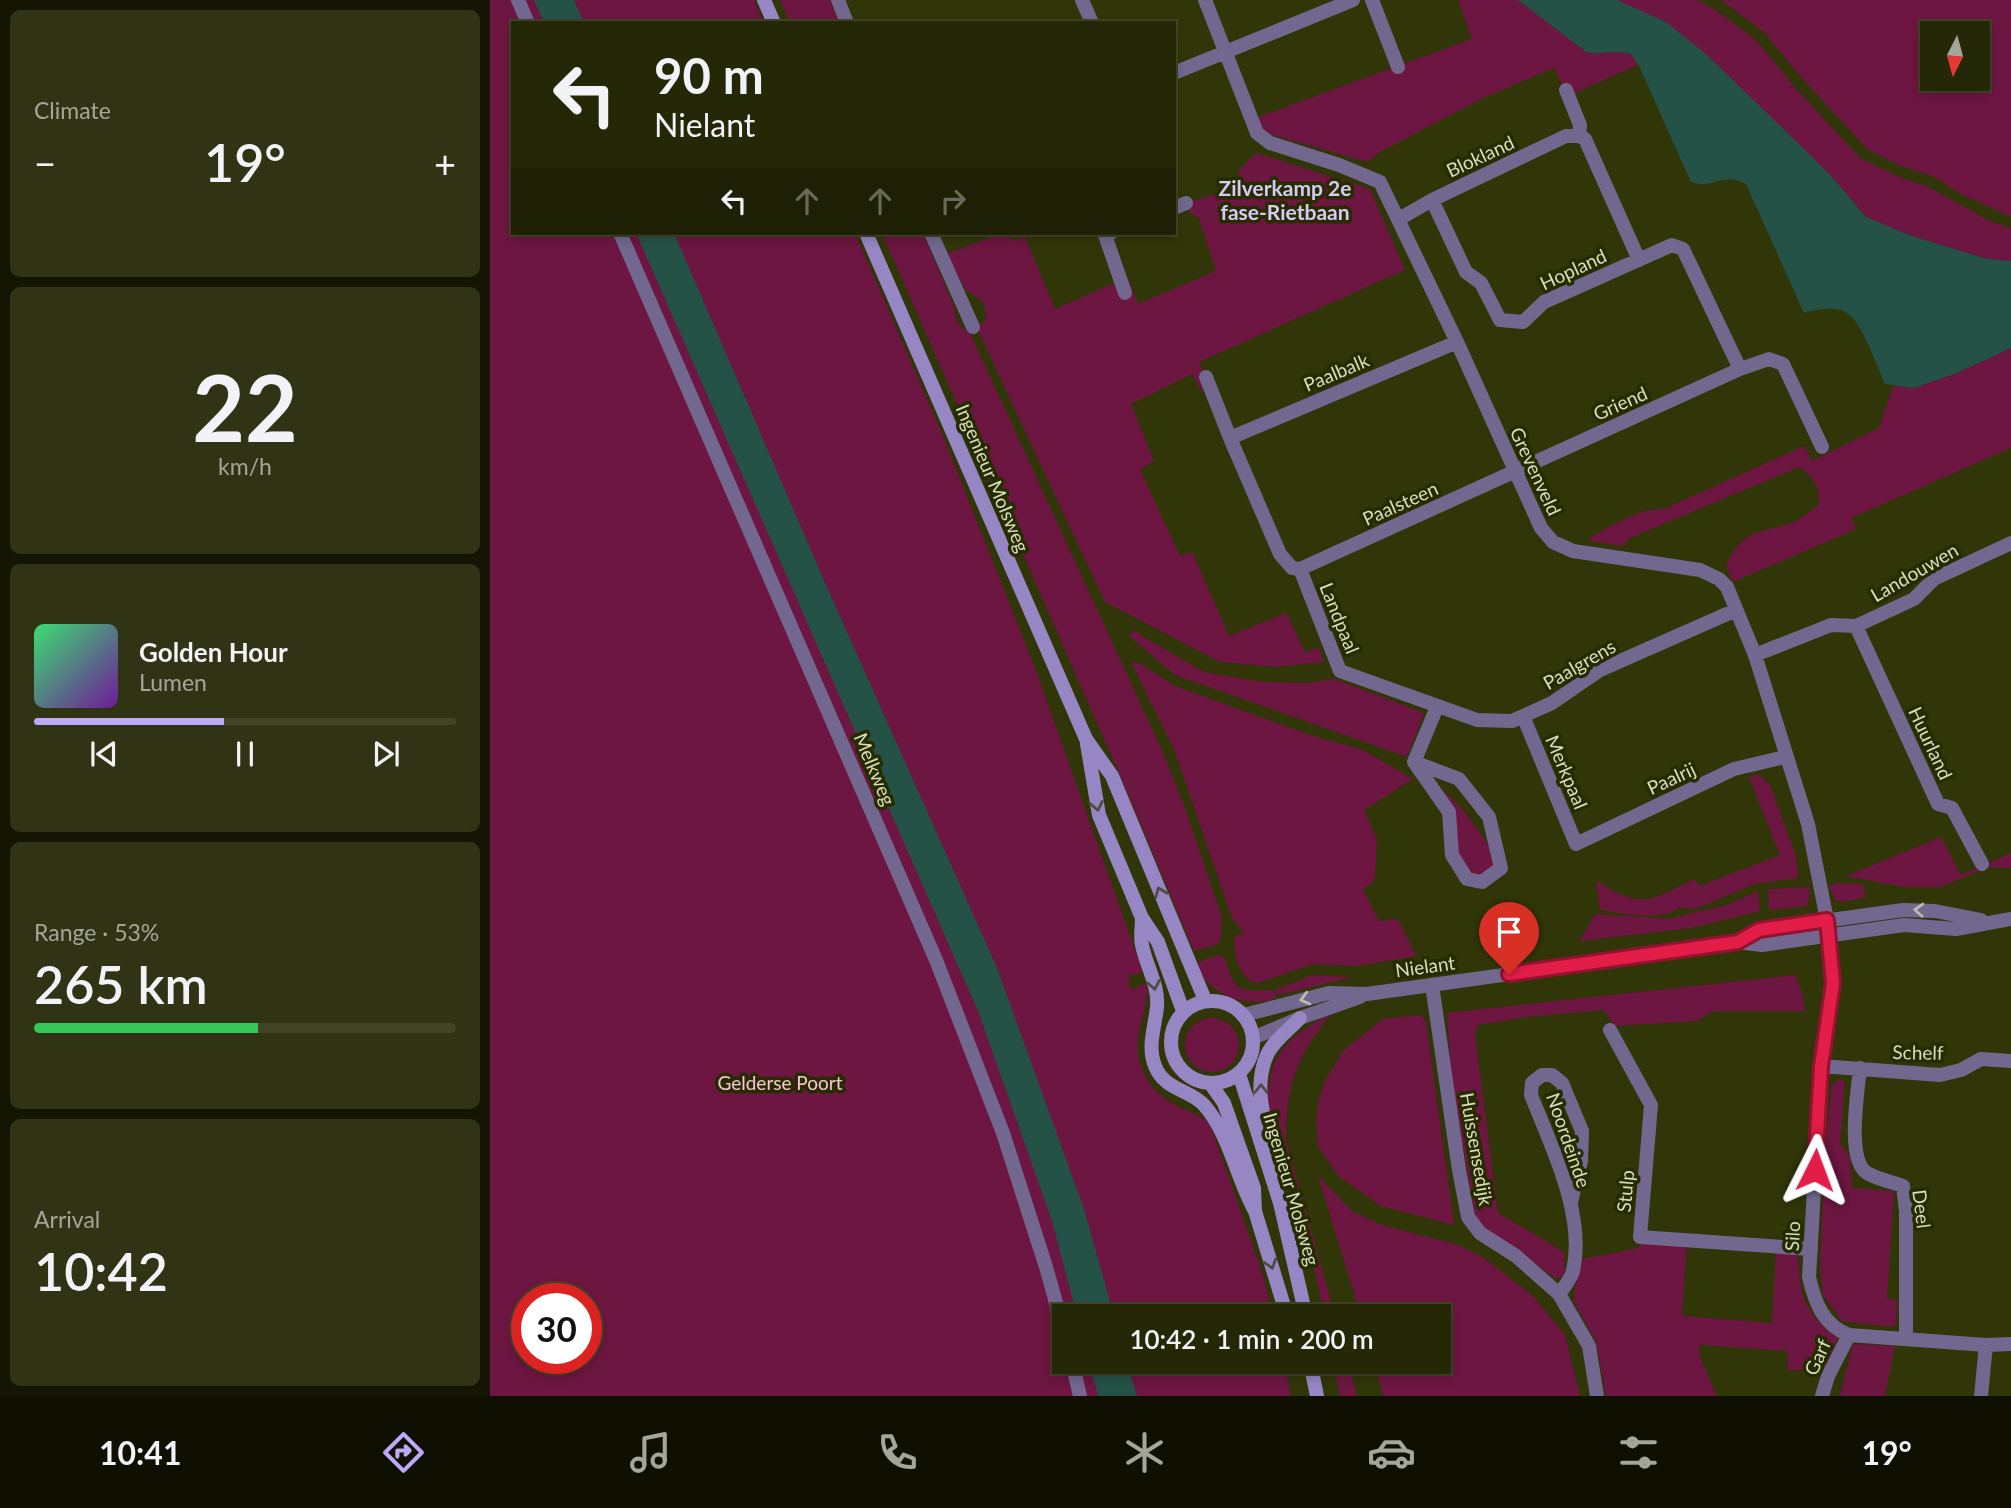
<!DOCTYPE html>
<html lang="en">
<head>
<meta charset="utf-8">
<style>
	:root { --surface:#252806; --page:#313414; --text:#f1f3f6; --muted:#a3a69b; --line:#424428; --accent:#bda9f5 }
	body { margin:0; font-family:Lato,sans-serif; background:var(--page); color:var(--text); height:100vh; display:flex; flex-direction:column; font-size:26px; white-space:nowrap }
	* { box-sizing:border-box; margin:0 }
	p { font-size:23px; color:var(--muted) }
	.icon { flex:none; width:38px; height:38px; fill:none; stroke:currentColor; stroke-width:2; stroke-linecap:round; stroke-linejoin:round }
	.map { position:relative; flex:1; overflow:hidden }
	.sheet { display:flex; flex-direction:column; gap:10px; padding:10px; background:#141603; width:490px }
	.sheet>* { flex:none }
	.top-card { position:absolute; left:21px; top:21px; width:665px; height:214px; border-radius:0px; box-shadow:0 4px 10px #0003,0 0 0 2px var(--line); background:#252806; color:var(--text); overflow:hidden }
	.needle { width:46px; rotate:186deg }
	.fabs { position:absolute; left:1430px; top:21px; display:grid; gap:14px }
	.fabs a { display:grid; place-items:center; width:70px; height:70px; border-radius:0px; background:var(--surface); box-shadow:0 4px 10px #0003,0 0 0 2px var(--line); font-size:35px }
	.speed { position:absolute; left:21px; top:1283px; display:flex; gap:14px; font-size:35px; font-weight:700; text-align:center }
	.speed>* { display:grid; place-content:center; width:91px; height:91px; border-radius:50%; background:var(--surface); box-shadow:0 4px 10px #0003,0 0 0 2px var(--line); line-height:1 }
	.speed .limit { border:10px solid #d22; background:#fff; color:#111 }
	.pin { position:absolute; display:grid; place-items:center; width:60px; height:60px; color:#fff; margin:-72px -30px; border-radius:50% 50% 50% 0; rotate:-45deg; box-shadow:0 0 7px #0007 }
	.pin .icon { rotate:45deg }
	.me { position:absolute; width:77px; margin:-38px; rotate:3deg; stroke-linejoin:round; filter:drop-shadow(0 0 5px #0008) }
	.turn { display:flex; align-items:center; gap:24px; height:147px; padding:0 28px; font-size:32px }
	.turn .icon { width:91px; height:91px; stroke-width:2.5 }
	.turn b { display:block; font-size:49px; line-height:60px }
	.lanes { display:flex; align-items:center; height:66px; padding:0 28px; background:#0003; justify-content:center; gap:35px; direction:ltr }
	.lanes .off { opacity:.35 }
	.big { font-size:52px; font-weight:600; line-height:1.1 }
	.sheet .card { flex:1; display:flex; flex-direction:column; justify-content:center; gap:10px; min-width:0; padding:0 24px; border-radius:10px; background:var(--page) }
	.sheet .dial { align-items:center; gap:0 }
	.dial b { font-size:91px; line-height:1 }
	.song { display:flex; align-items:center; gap:21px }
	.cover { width:84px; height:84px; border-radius:10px; background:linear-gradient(135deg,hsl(140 70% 55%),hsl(280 70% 35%)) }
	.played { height:7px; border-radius:4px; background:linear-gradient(90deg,var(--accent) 45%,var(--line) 45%) }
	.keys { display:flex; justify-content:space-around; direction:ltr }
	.heat { display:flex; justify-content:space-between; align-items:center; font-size:38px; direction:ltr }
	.charge { height:10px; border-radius:5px; background:linear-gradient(90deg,#34c759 53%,var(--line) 0) }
	.trip { position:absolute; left:562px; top:1304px; width:399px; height:70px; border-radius:0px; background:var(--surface); box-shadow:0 4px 10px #0003,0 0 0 2px var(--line); font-weight:600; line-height:70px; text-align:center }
	.menu { display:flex; height:112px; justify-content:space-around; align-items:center; background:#0f1002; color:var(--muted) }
	.menu .icon { width:49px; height:49px }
	.menu .on { color:var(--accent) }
	.menu b { font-size:32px; color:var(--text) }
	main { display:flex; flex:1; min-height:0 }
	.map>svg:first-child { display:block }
</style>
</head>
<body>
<main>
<section class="sheet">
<div class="card"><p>Climate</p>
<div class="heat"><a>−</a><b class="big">19°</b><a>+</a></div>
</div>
<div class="card dial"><b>22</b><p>km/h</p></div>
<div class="card">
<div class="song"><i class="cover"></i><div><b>Golden Hour</b><p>Lumen</p></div></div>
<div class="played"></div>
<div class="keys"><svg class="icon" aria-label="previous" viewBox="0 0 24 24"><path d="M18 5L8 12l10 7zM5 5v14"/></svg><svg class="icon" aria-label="pause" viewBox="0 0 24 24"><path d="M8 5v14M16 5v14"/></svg><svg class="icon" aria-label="next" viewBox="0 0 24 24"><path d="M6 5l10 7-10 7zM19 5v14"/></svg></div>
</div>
<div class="card"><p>Range · 53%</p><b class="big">265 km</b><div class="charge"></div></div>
<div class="card"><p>Arrival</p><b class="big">10:42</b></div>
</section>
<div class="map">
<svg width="1521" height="1396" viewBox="0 0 1521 1396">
	<rect width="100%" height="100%" fill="#313608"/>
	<path fill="#6d1641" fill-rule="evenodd" d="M 0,0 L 264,0 L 274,23 L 23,23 L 23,233 L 365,233 L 455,441 L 545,668 L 651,967 L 652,973 L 639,975 L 640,990 L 657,983 C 660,1006 645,1029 648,1053 C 650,1075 666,1095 685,1105 C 699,1112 712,1114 721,1127 L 772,1272 L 783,1316 L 574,1316 L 574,1362 L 794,1362 L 801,1396 L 0,1396 ZM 37,1298 L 96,1298 L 96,1358 L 37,1358 Z
		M 290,0 L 340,0 L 349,23 L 300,23 Z
		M 968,0 L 1028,0 L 1096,52 C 1111,55 1125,50 1141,54 L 1148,65 L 1078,96 L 1064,68 L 993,98 L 890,152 L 877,162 L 773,132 L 768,117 L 982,39 Z
		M 1127,0 L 1207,0 L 1227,11 L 1266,40 L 1302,84 L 1370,158 L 1407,176 L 1438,187 L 1502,222 L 1521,228 L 1521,261 L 1497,259 L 1419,235 L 1376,217 L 1342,177 L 1283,121 Z
		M 1231,0 L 1521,0 L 1521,217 L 1469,193 L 1443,176 L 1411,166 L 1377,149 L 1311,77 L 1274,32 ZM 1488,33 L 1488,79 L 1442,79 L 1442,33 Z
		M 766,153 L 880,189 L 915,270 L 709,362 L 720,387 L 712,392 L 702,374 L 641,404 L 664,461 L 650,470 L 690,556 L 702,552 L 739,636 L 796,613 L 815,652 L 829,648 L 834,662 L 788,667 L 730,662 L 615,602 L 488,330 L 496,318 L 494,303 L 475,289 L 456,254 L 513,233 L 519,233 L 522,241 L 535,237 L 565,309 L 623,284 L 639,280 L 648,304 L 726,271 L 709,218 L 700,213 L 698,202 L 747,188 L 749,170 Z
		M 392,233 L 433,233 L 464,307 L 467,322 L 474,330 L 479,331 L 674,755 L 694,805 L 732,918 L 731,937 L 728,944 L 704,951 L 636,789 Z
		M 1521,348 L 1521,448 L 1361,518 L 1366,529 L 1243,582 L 1236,565 C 1257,524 1270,536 1306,521 C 1314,517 1322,510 1329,505 C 1329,485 1324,478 1309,467 L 1140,538 L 1132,546 L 1097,540 C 1119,527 1148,508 1174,509 L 1314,446 L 1322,461 L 1389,428 L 1403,386 L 1424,388 L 1467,373 Z
		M 642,630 L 714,672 L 772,682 L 820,683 L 844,679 L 934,713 L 917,757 L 685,675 L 639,636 Z
		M 641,662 L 651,664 L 685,686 L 820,735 L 873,750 L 923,779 L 874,810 L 887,840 L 885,879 L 873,890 L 889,921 L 908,919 L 926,956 L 867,966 L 823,964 L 768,983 C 750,983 742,951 745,936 L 754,933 L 742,918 L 684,749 Z
		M 1268,774 L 1280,785 L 1306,856 L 1308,878 L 1264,884 L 1206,909 L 1190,907 C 1174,922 1129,914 1110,909 L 1106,881 C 1152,909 1158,902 1204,879 L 1210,886 L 1290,855 L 1259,777 Z
		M 956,792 L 977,815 L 1001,848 L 1007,873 L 999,880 L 971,875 L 955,802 Z
		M 1451,837 L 1471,875 L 1521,853 L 1521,868 L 1498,867 L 1451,887 L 1415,887 L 1356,876 Z
		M 1351,883 L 1373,884 L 1376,897 L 1353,902 L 1345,900 L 1339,885 Z
		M 1319,887 L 1320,892 L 1317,906 L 1279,910 L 1278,889 Z
		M 1268,891 L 1270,911 L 1201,928 L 1090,941 L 1105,914 L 1177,919 L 1237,905 Z
		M 728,955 L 734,957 C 747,994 747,991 783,990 L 787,998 C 756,1009 718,995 706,963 Z
		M 822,975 L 862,977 L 788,995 L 785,990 Z
		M 1305,975 L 1312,993 L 1315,1011 L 1223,1011 L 1207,1021 L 1125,1026 L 1114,1010 L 1036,1017 L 988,1025 L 985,1034 L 1008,1213 L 1074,1252 L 1075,1274 L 1066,1279 L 1016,1242 L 987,1228 L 962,1083 L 957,1013 Z
		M 842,1013 C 807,1055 796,1085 796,1140 L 845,1316 L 834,1316 L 826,1276 L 778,1110 C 776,1056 796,1037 842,1013 Z
		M 931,1015 L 936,1022 L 964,1225 L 891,1206 L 848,1176 L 828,1146 L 826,1121 L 829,1099 L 836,1079 L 854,1050 L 893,1019 Z
		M695 1045a27 27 0 1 1 54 0a27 27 0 1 1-54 0Z
		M 1350,1079 L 1355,1081 L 1350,1143 L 1360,1157 L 1362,1188 L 1404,1191 L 1397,1298 L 1407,1300 L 1406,1324 L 1401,1327 L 1352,1321 L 1333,1295 L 1330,1268 L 1335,1150 L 1342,1085 Z
		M 828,1176 L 862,1211 L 891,1225 L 966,1244 L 994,1258 L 1043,1296 L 1075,1335 L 1090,1396 L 893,1396 L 884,1362 L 948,1362 L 948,1316 L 871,1316 Z
		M 1156,1242 L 1197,1245 L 1192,1316 L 1282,1323 L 1286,1251 L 1307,1254 C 1310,1265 1309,1277 1311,1288 C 1314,1306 1332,1330 1348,1337 L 1336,1370 L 1297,1370 L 1298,1351 L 1209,1345 C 1209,1362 1221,1379 1226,1396 L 1116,1396 L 1106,1341 L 1084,1302 L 1085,1287 L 1093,1259 L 1145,1249 Z
		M 1363,1344 L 1405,1346 L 1395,1396 L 1350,1396 Z
		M 843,1362 L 858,1362 L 867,1396 L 850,1396 Z"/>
	<path fill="#255247" d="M 44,0 L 84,0 L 94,23 L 54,23 Z
		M 1028,0 L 1127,0 L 1176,22 L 1217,55 L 1315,150 L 1342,177 L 1376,217 L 1419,235 L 1497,259 L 1521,261 L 1521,348 L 1467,373 L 1424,388 L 1395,384 C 1387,367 1373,324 1358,314 C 1346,305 1328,309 1314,313 L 1256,184 C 1230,171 1225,190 1201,182 L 1150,68 L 1141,54 C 1125,50 1111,55 1096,52 Z
		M 146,233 L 184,233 L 332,576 L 507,968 L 594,1209 L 624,1316 L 587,1316 L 562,1221 L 488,1011 Z
		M 599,1362 L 637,1362 L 647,1396 L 608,1396 Z"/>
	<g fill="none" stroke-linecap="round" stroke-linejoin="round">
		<path stroke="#72688f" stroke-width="14" d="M 28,0 L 38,23
			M 348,0 L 357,23
			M 592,0 L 602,23
			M 715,0 L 767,133 L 780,143 L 849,165 L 890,182 L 967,342 L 1051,528 L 1063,542 L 1083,551 L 1210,570 L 1229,579 L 1237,587 L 1265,655 L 1318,824 L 1337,920 L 1343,983 L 1331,1066 L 1319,1277 C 1325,1303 1333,1325 1359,1335 L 1496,1345 L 1521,1344
			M 882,0 L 908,67
			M 684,73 L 863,0
			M 1076,90 L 1090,125 L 1089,136
			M 942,200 L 976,272 L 991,283 L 1010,320 L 1033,322 L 1054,302 L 1182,245 L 1193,249 L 1250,369
			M 684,208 L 696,203
			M 909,219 L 942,200 L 1076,136 L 1089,136 L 1095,139 L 1149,260
			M 130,233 L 446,960 L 513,1133 L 556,1267 L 574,1331
			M 441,233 L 483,327
			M 621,233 L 615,235 L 635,293
			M 716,377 L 740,438 L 790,554 L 802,568 L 810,569 L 850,671 L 987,720 L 1022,721 L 1062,703 L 1110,670 L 1246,610
			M 740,438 L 967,342
			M 810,569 L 1250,369 L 1279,359 L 1293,364 L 1332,447
			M 1366,626 L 1448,804 L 1462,808 L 1492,864
			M 1265,655 L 1341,625 L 1366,626 L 1424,599 L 1444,579 L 1521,543
			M 1033,716 L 1086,844 L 1244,769 L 1295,757
			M 924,762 L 969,779 L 999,817 L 1011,868 L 992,882 L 977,879 L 962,855 L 959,812 Z
			M 924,762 L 947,707
			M 942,985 L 969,1170 L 978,1217 L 990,1233 L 1026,1256 L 1069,1294 L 1099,1346 L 1107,1396
			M 1120,1030 L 1161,1105 L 1150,1237 L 1321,1249
			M 1331,1066 L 1450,1075 L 1471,1070 L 1491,1059 L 1521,1061
			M 1370,1068 C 1368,1090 1356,1160 1377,1173 C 1387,1179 1402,1182 1413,1186 L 1416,1211 L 1416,1339
			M 1069,1294 C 1074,1287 1081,1279 1083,1271 C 1096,1215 1061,1146 1041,1095 L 1042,1083 L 1052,1075 L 1062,1075 L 1072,1083 L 1092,1131 L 1091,1161 L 1081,1202
			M 582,1362 L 590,1396
			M 1332,1396 L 1338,1376 L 1359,1335
			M 1491,1396 L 1496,1345"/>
		<path stroke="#72688f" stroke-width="14" d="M 1248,942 L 1269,930 L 1413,910 L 1445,911 L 1491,920
			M 754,1015 L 839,993 L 877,994 L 1248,942 L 1272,945 L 1414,925 L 1466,929 L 1521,919
			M 763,1038 L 810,1018 L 870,997"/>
		<path stroke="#9686c3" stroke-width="14" d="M 274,0 L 284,23
			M 376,233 L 596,739 L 622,776 L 715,1000
			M 597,744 L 609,815 L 652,918 L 668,942 L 693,1011
			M 652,918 C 652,927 650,937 652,945 C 656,966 669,985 667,1007 C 665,1027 657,1046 665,1066 C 674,1090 701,1090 714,1105 C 740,1135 746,1177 765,1211
			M681 1042a41 41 0 1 1 82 0a41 41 0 1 1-82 0Z
			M 749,1074 L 790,1203 L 816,1316
			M 720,1083 L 734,1103 L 764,1188 L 765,1211 L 797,1316
			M 783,1151 C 774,1119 763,1086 777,1055 C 783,1041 800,1029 810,1018
			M 820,1362 L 827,1396"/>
	</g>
	<defs><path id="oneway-chevron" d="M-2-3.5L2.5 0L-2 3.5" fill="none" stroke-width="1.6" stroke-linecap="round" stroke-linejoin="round" transform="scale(1.75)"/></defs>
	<g stroke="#4e4c44">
		<use href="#oneway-chevron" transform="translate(607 806) rotate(79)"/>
		<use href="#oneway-chevron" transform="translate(670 892) rotate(-112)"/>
		<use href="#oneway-chevron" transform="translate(664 985) rotate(79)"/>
		<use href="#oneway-chevron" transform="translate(771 1089) rotate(-90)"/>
		<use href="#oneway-chevron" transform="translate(781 1264) rotate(73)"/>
	</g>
	<g stroke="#b9bbb1">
		<use href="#oneway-chevron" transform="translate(1429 910) rotate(-177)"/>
		<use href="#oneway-chevron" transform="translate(815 999) rotate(165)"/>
	</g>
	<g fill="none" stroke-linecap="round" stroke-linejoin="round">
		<defs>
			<path id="route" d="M 1019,974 L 1248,942 L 1269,930 L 1337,920 L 1343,983 L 1331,1066 L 1325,1170"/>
		</defs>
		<use href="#route" stroke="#92132f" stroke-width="18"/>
		<use href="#route" stroke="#e11d48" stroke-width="12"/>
	</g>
	<g text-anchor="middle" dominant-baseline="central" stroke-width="7" stroke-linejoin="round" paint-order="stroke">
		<g font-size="19" fill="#d8dec0" stroke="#272c00">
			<text transform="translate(990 156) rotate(-25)">Blokland</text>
			<text transform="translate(1083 269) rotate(-25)">Hopland</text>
			<text transform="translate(846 372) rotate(-23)">Paalbalk</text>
			<text transform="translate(1130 403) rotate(-24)">Griend</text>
			<text transform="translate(1046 471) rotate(65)">Grevenveld</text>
			<text transform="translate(503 478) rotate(67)">Ingenieur Molsweg</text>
			<text transform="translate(910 503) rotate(-24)">Paalsteen</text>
			<text transform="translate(1424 572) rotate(-30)">Landouwen</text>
			<text transform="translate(850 618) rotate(68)">Landpaal</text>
			<text transform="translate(1089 664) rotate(-30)">Paalgrens</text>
			<text transform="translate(1441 743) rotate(65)">Huurland</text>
			<text transform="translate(385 769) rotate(67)">Melkweg</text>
			<text transform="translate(1077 772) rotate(67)">Merkpaal</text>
			<text transform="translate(1181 778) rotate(-25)">Paalrij</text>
			<text transform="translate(935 966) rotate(-8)">Nielant</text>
			<text transform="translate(1428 1052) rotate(1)">Schelf</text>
			<text transform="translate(1079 1140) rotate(71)">Noordeinde</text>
			<text transform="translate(987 1149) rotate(80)">Huissensedijk</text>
			<text transform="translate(802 1189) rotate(74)">Ingenieur Molsweg</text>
			<text transform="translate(1135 1191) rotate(-85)">Stulp</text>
			<text transform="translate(1432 1209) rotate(83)">Deel</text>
			<text transform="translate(1302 1236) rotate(-87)">Silo</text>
			<text transform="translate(1327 1357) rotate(-66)">Garf</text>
		</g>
		<g font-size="19" fill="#f9c4d6" stroke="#272c00">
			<text x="290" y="1082">Gelderse Poort</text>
		</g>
		<g font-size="21" font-weight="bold" fill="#d5cbf6" stroke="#272c00">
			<text x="795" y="187">Zilverkamp 2e<tspan x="795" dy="24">fase-Rietbaan</tspan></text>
		</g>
	</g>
</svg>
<div class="fabs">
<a><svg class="needle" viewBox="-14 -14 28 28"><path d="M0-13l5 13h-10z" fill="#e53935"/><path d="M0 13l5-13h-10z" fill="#a3a69b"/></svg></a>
</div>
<div class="speed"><div class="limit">30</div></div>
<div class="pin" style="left:1019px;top:974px;background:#d93025"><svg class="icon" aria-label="arrive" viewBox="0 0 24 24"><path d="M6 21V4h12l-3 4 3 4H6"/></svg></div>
<svg class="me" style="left:1325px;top:1170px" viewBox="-20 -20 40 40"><path d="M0-17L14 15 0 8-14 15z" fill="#e11d48" stroke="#fff" stroke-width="4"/></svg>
<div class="trip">10:42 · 1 min · 200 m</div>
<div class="top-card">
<div class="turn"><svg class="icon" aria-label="left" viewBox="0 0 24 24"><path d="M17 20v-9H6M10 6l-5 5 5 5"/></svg><div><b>90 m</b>Nielant</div></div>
<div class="lanes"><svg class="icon" aria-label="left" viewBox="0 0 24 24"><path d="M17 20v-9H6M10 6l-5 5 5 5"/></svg><svg class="icon off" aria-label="ahead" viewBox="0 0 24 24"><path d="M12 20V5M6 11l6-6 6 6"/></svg><svg class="icon off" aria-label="ahead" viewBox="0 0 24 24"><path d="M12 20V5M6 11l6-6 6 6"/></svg><svg class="icon off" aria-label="right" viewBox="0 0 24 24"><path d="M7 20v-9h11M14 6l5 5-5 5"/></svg></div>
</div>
</div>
</main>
<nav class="menu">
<b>10:41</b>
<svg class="icon on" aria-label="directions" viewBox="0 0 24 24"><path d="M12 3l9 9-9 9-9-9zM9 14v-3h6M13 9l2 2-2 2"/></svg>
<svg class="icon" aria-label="music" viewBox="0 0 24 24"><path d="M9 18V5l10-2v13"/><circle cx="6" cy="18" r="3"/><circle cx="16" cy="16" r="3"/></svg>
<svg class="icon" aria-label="phone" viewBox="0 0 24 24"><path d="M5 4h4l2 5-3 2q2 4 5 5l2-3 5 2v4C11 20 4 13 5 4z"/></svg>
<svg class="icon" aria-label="climate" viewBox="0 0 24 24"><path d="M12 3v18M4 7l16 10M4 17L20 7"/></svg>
<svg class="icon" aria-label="car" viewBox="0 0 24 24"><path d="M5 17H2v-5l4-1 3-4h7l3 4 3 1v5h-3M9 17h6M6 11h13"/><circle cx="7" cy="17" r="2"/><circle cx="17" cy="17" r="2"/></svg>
<svg class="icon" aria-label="filters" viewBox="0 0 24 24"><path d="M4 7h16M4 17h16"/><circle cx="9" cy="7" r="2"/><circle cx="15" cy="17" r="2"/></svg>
<b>19°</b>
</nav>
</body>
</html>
